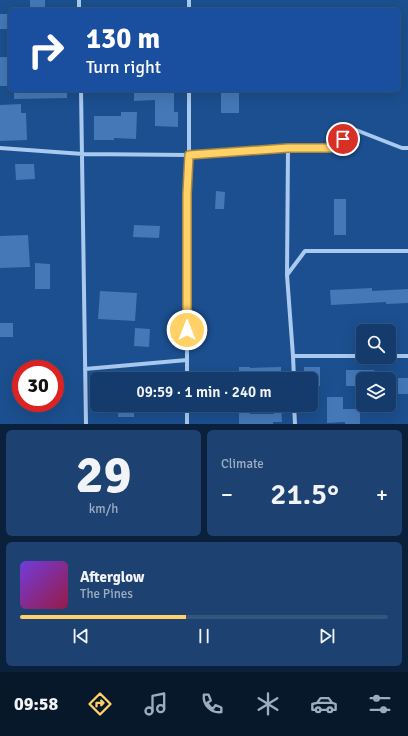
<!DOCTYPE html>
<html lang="en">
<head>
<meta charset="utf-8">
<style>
	:root { --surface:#143b6b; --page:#1d4271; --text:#f1f3f6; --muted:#9dadc1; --line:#33557e; --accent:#ffd166 }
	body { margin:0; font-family:Signika,sans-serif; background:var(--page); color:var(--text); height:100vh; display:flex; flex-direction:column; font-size:15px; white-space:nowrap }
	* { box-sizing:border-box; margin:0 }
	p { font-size:13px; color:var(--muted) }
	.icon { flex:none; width:22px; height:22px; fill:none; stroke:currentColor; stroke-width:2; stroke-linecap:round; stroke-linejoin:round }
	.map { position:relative; height:424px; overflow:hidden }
	.drawer { display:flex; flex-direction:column; gap:6px; padding:6px; background:#0b203b; flex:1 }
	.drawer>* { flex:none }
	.hud { position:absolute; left:8px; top:8px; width:392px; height:84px; border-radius:6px; box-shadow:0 4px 16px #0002,0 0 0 1px var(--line); background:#1a4fa0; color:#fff; overflow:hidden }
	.buttons { position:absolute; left:356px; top:324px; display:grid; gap:8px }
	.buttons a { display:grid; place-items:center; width:40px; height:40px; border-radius:6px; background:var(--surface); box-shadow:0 4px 16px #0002,0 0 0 1px var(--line); font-size:20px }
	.speed { position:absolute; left:12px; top:360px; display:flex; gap:8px; font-size:20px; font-weight:700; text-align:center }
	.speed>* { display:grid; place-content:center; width:52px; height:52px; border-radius:50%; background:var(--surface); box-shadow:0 4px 16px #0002,0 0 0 1px var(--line); line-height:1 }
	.speed .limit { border:6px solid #d22; background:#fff; color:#111 }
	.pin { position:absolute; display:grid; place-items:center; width:34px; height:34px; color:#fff; margin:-17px; border:2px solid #fff; border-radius:50%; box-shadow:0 1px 4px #0007 }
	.me { position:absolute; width:44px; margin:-22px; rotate:0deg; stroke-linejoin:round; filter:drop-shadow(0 0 3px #0008) }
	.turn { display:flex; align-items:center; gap:14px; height:84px; padding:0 12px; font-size:18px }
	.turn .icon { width:52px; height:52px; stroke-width:2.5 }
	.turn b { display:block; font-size:28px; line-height:34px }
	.big { font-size:30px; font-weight:600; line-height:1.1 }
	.drawer .card { flex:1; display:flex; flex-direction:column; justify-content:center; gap:6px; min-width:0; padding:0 14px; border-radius:6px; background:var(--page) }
	.drawer .dial { align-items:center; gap:0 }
	.dial b { font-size:52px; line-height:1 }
	.song { display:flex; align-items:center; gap:12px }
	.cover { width:48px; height:48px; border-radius:6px; background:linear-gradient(135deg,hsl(260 70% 55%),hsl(340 70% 35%)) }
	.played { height:4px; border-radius:2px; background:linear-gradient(90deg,var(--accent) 45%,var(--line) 45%) }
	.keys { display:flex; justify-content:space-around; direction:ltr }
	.heat { display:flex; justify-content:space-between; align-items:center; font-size:22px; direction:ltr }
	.drawer .tiles { flex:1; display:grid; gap:6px; grid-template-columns:1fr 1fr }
	.card:last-child { grid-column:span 2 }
	.trip { position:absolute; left:90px; top:372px; width:228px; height:40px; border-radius:6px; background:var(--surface); box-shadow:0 4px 16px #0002,0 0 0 1px var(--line); font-weight:600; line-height:40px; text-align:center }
	.dock { display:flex; height:64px; justify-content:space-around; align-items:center; background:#08182b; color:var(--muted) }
	.dock .icon { width:28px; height:28px }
	.dock .current { color:var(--accent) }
	.dock b { font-size:18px; color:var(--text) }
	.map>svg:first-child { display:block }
</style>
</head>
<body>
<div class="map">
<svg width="408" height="424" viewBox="0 0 408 424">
	<rect width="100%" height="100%" fill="#1b4f8f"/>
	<path fill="#4478b7" d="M 30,0 L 45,0 L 45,10 L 30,10 Z
		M 0,14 L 10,14 L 10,29 L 0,29 Z
		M 0,57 L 10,57 L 10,86 L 0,86 Z
		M 14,90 L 67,90 L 67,98 L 14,99 Z
		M 134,90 L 174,90 L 174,112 L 178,112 L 178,127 L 155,126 L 155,100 L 134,101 Z
		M 221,93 L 239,93 L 239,113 L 221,113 Z
		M 21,104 L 21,113 L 26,113 L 27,140 L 0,141 L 0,105 Z
		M 121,112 L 137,112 L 136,139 L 114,138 L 114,140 L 94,140 L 94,116 L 121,116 Z
		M 15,164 L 34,164 L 35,179 L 16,180 Z
		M 216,191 L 225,192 L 224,209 L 215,209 Z
		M 334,199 L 346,199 L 346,235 L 334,235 Z
		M 134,225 L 160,226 L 159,238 L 133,237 Z
		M 28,235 L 30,267 L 0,268 L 0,236 Z
		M 35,263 L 50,264 L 50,289 L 35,289 Z
		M 372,288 L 372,291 L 408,289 L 408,303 L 386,304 L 386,302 L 331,305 L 330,290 Z
		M 100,291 L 137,293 L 135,321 L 98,319 Z
		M 0,323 L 13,323 L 13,337 L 0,337 Z
		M 135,328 L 150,329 L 149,347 L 134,346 Z
		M 239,367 L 250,367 L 250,368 L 281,367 L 281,379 L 239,379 Z
		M 304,367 L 320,367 L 320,386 L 311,386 L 311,379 L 304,379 Z
		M 346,370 L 374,370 L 374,379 L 363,379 L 363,386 L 346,386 Z
		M 398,378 L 408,378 L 408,394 L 398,394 Z
		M 327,397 L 343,397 L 343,409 L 360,409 L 360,424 L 345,424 L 345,422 L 327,423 Z
		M 119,405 L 134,405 L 134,417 L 118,417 Z
		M 239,405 L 250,405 L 250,414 L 274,414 L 274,405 L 281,405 L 282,422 L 273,422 L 273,424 L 239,424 Z"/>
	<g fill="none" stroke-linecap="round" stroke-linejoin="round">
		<path stroke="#a9c9ee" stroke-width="4" d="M 79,0 L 79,10
			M 189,10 L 189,0
			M 81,90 L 86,424
			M 0,148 L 83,154 L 189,155 L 288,148 L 330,148 L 356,130 L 402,148 L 408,148
			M 288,148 L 287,275 L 293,356 L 294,379
			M 287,275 L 305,251 L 408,251
			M 293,356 L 363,356
			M 389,356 L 408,356
			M 85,369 L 187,360
			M 187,379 L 187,193 L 189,155 L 189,90
			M 294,405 L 295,424
			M 187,424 L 187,405"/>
	</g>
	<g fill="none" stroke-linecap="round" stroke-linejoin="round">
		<defs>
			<path id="route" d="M 187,330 L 187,194 L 189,155 L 288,148 L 330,148 L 343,139"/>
		</defs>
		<use href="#route" stroke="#a68842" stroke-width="10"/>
		<use href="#route" stroke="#ffd166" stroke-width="7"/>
	</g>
</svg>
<div class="buttons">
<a><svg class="icon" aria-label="search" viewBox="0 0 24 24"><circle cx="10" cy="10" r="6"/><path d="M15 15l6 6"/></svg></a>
<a><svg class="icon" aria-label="layers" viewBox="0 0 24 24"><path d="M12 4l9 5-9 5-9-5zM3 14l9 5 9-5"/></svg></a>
</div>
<div class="speed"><div class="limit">30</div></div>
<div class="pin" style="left:343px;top:139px;background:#d93025"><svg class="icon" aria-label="arrive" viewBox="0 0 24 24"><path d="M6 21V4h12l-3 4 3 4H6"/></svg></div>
<svg class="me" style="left:187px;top:330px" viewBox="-20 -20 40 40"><circle r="17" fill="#ffd166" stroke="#fff" stroke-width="3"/><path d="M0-11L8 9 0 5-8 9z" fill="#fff"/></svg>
<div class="trip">09:59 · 1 min · 240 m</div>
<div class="hud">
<div class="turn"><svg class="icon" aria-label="right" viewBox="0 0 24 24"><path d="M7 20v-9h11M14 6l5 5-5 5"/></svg><div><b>130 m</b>Turn right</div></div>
</div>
</div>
<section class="drawer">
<div class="tiles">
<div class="card dial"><b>29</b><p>km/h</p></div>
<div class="card"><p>Climate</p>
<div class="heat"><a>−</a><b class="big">21.5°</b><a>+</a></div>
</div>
<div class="card">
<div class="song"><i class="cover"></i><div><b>Afterglow</b><p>The Pines</p></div></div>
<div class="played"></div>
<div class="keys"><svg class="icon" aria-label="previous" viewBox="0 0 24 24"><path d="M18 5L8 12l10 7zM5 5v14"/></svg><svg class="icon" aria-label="pause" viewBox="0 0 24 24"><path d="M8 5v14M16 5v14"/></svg><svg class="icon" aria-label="next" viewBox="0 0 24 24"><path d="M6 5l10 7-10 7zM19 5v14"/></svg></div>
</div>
</div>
</section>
<nav class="dock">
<b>09:58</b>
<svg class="icon current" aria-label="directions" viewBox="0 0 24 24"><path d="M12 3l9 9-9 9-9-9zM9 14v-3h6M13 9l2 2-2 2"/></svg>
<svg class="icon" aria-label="music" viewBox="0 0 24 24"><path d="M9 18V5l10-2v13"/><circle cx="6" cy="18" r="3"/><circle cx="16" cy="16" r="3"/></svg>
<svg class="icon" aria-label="phone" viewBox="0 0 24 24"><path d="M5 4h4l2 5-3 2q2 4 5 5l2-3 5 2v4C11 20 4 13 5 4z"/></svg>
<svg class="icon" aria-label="climate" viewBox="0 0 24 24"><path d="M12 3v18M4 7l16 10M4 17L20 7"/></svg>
<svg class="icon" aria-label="car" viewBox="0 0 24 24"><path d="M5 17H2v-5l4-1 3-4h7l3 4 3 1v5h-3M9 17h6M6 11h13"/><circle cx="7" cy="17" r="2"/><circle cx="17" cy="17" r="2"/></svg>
<svg class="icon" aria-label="filters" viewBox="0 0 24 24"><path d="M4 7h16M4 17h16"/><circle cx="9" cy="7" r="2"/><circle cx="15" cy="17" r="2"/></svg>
</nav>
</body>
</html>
